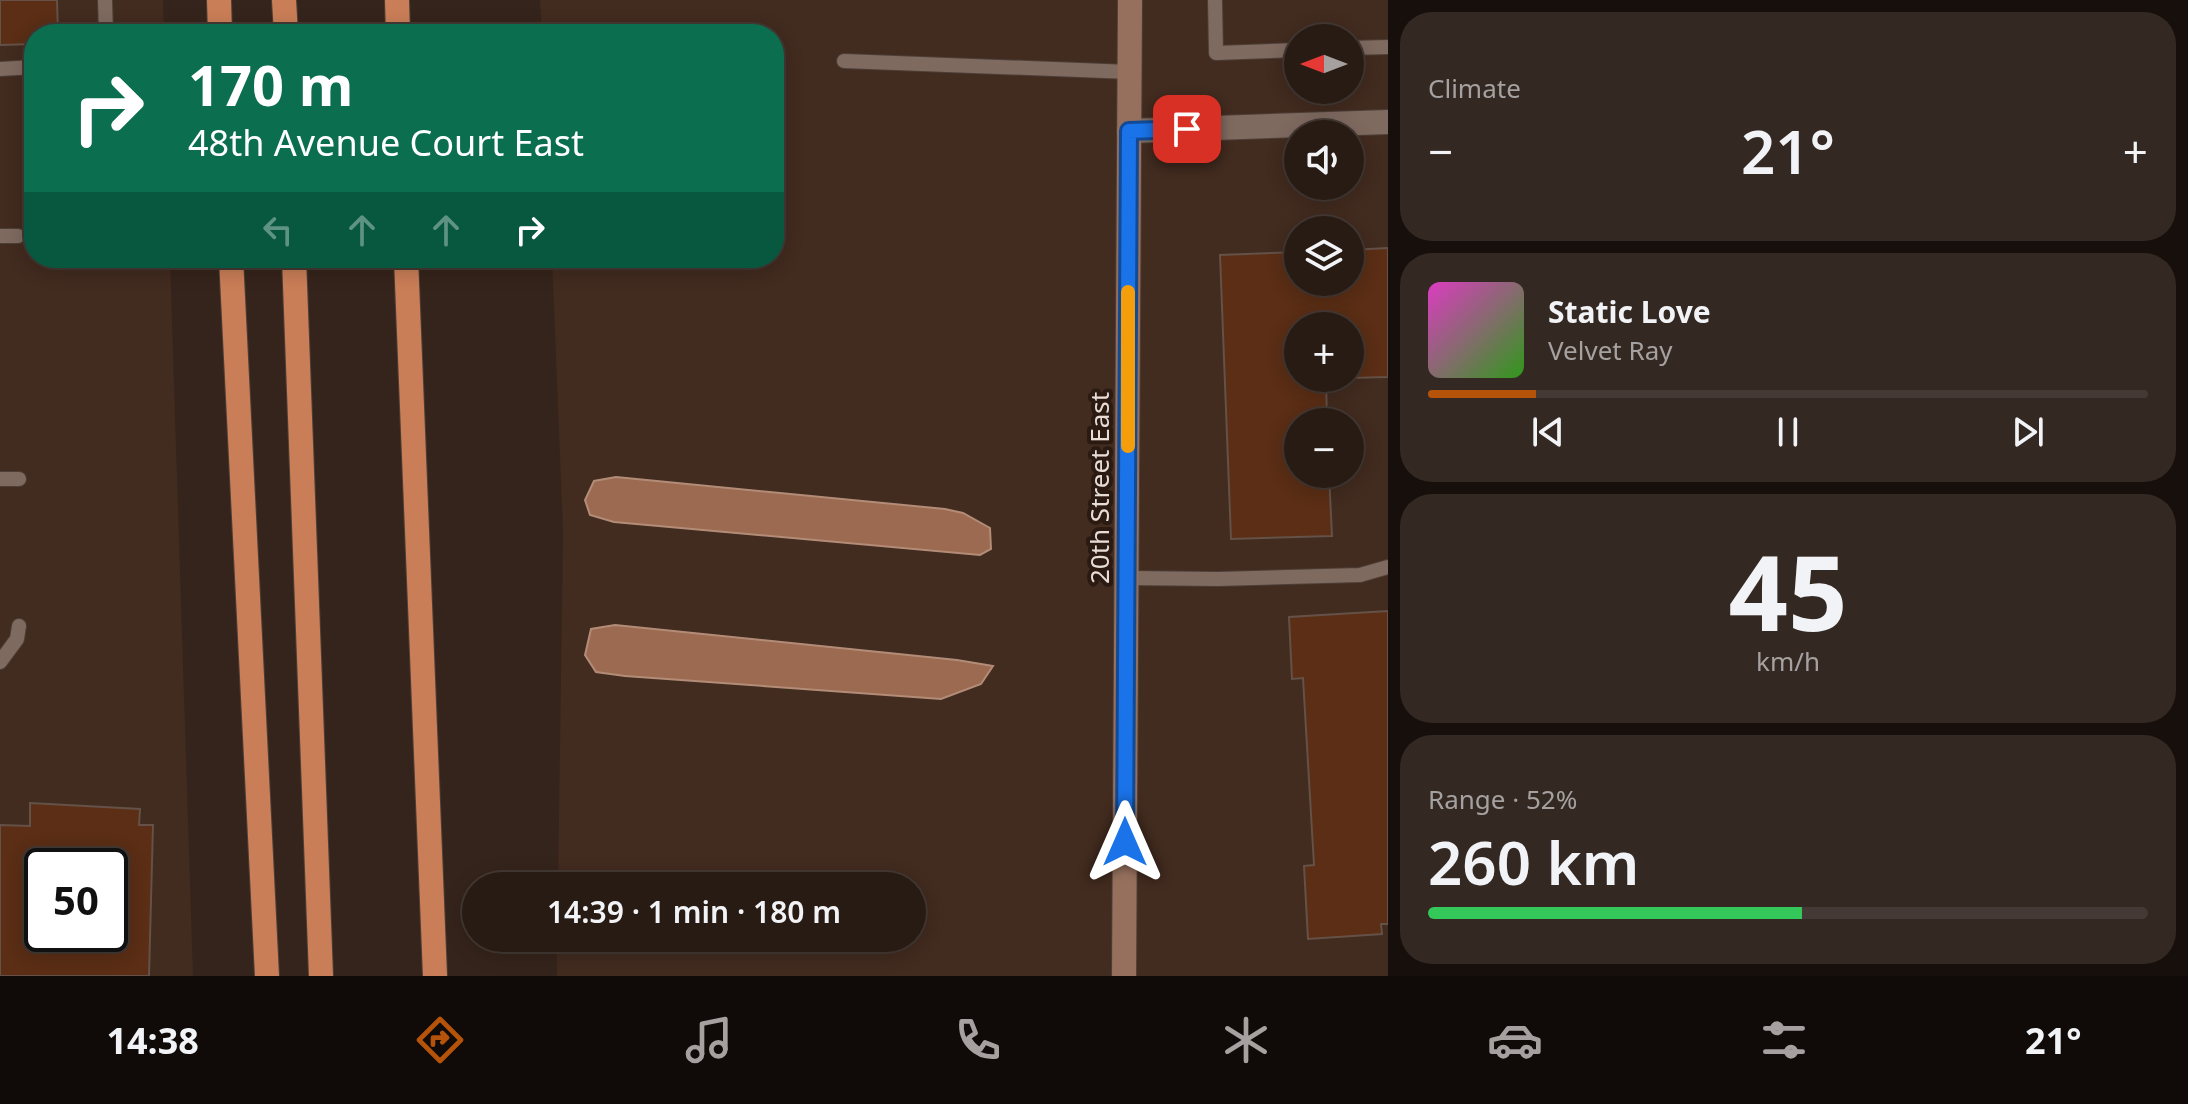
<!DOCTYPE html>
<html lang="en">
<head>
<meta charset="utf-8">
<style>
	:root { --surface:#281b14; --page:#342822; --text:#f1f3f6; --muted:#a5a1a0; --line:#443934; --accent:#b45309 }
	body { margin:0; font-family:"Noto Sans",sans-serif; background:var(--page); color:var(--text); height:100vh; display:flex; flex-direction:column; font-size:30px; white-space:nowrap }
	* { box-sizing:border-box; margin:0 }
	p { font-size:26px; color:var(--muted) }
	.icon { flex:none; width:44px; height:44px; fill:none; stroke:currentColor; stroke-width:2; stroke-linecap:round; stroke-linejoin:round }
	.map { position:relative; flex:1; overflow:hidden }
	.drawer { display:flex; flex-direction:column; gap:12px; padding:12px; background:#160f0b; width:800px }
	.drawer>* { flex:none }
	.banner { position:absolute; left:24px; top:24px; width:760px; height:244px; border-radius:32px; box-shadow:0 4px 20px #0003,0 0 0 2px var(--line); background:#0b6e4f; color:#fff; overflow:hidden }
	.needle { width:52px; rotate:270deg }
	.buttons { position:absolute; left:1284px; top:24px; display:grid; gap:16px }
	.buttons a { display:grid; place-items:center; width:80px; height:80px; border-radius:50%; background:var(--surface); box-shadow:0 4px 20px #0003,0 0 0 2px var(--line); font-size:40px }
	.speed { position:absolute; left:24px; top:848px; display:flex; gap:16px; font-size:40px; font-weight:700; text-align:center }
	.speed>* { display:grid; place-content:center; width:104px; height:104px; border-radius:50%; background:var(--surface); box-shadow:0 4px 20px #0003,0 0 0 2px var(--line); line-height:1 }
	.speed .limit { border:4px solid #111; border-radius:12px; background:#fff; color:#111 }
	.pin { position:absolute; display:grid; place-items:center; width:68px; height:68px; color:#fff; margin:-34px; border-radius:16px; box-shadow:0 4px 12px #0006 }
	.me { position:absolute; width:88px; margin:-44px; rotate:0deg; stroke-linejoin:round; filter:drop-shadow(0 0 6px #0008) }
	.turn { display:flex; align-items:center; gap:28px; height:168px; padding:0 32px; font-size:36px }
	.turn .icon { width:104px; height:104px; stroke-width:2.5 }
	.turn b { display:block; font-size:56px; line-height:68px }
	.lanes { display:flex; align-items:center; height:76px; padding:0 32px; background:#0003; justify-content:center; gap:40px; direction:ltr }
	.lanes .off { opacity:.35 }
	.big { font-size:60px; font-weight:600; line-height:1.1 }
	.drawer .card { flex:1; display:flex; flex-direction:column; justify-content:center; gap:12px; min-width:0; padding:0 28px; border-radius:32px; background:var(--page) }
	.drawer .dial { align-items:center; gap:0 }
	.dial b { font-size:104px; line-height:1 }
	.song { display:flex; align-items:center; gap:24px }
	.cover { width:96px; height:96px; border-radius:12px; background:linear-gradient(135deg,hsl(310 70% 55%),hsl(110 70% 35%)) }
	.played { height:8px; border-radius:4px; background:linear-gradient(90deg,var(--accent) 15%,var(--line) 15%) }
	.keys { display:flex; justify-content:space-around; direction:ltr }
	.heat { display:flex; justify-content:space-between; align-items:center; font-size:44px; direction:ltr }
	.charge { height:12px; border-radius:6px; background:linear-gradient(90deg,#34c759 52%,var(--line) 0) }
	.trip { position:absolute; left:462px; top:872px; width:464px; height:80px; border-radius:40px; background:var(--surface); box-shadow:0 4px 20px #0003,0 0 0 2px var(--line); font-weight:600; line-height:80px; text-align:center }
	.dock { display:flex; height:128px; justify-content:space-around; align-items:center; background:#100b08; color:var(--muted) }
	.dock .icon { width:56px; height:56px }
	.dock .active { color:var(--accent) }
	.dock b { font-size:36px; color:var(--text) }
	main { display:flex; flex:1; min-height:0 }
	.map>svg:first-child { display:block }
</style>
</head>
<body>
<main>
<div class="map">
<svg width="1388" height="976" viewBox="0 0 1388 976">
	<rect width="100%" height="100%" fill="#35241b"/>
	<path fill="#422b1f" fill-rule="evenodd" d="M 0,0 L 163,0 L 164,34 L 34,34 L 34,258 L 170,258 L 193,976 L 0,976 ZM 42,866 L 110,866 L 110,934 L 42,934 Z
		M 540,0 L 1388,0 L 1388,976 L 557,976 L 557,938 L 912,938 L 912,886 L 558,886 L 563,532 L 552,258 L 774,258 L 774,34 L 542,34 ZM 1298,38 L 1350,38 L 1350,90 L 1298,90 ZM 1298,134 L 1350,134 L 1350,186 L 1298,186 ZM 1298,230 L 1350,230 L 1350,282 L 1298,282 ZM 1298,326 L 1350,326 L 1350,378 L 1298,378 ZM 1298,422 L 1350,422 L 1350,474 L 1298,474 Z"/>
	<path fill="#9c6a50" stroke="#b38c78" stroke-width="2" d="M 616,477 L 945,509 L 963,513 L 990,528 L 991,549 L 980,555 L 614,522 L 590,515 L 585,500 L 594,481 Z
		M 615,625 L 957,660 L 993,666 L 981,684 L 941,699 L 625,676 L 596,672 L 585,655 L 591,629 Z"/>
	<path fill="#5b2e15" stroke="#645147" stroke-width="2" fill-rule="evenodd" d="M 0,0 L 57,0 L 58,34 L 34,34 L 34,44 L 0,45 Z
		M 1388,248 L 1388,377 L 1350,378 L 1350,326 L 1298,326 L 1298,378 L 1326,378 L 1327,422 L 1298,422 L 1298,474 L 1329,474 L 1332,536 L 1231,539 L 1220,255 L 1298,252 L 1298,282 L 1350,282 L 1350,250 Z
		M 1388,611 L 1388,924 L 1381,924 L 1382,934 L 1308,939 L 1304,866 L 1314,865 L 1303,678 L 1292,679 L 1289,617 Z
		M 30,803 L 140,809 L 139,825 L 153,825 L 149,976 L 0,976 L 0,825 L 30,826 ZM 42,866 L 110,866 L 110,934 L 42,934 Z"/>
	<g fill="none" stroke-linecap="round" stroke-linejoin="round">
		<defs>
			<path id="service" d="M 105,0 L 106,34
				M 1215,0 L 1216,53 L 1298,50
				M 1350,48 L 1388,47
				M 844,61 L 1130,72
				M 0,69 L 34,67
				M 0,236 L 18,236
				M 0,479 L 19,479
				M 1127,578 L 1218,579 L 1360,575 L 1388,567
				M 0,662 L 17,639 L 19,626"/>
			<path id="minor" d="M 1129,131 L 1388,122"/>
			<path id="secondary" d="M 1124,976 L 1130,0"/>
			<path id="motorway" d="M 219,0 L 220,34
				M 284,0 L 286,34
				M 397,0 L 398,34
				M 231,258 L 267,976
				M 294,258 L 321,976
				M 406,258 L 435,976"/>
		</defs>
		<use href="#service" stroke="#4d3f37" stroke-width="16"/>
		<use href="#minor" stroke="#4d3f37" stroke-width="26"/>
		<use href="#secondary" stroke="#4d3f37" stroke-width="26"/>
		<use href="#motorway" stroke="#4d3f37" stroke-width="26"/>
		<use href="#service" stroke="#7f6a60" stroke-width="14"/>
		<use href="#minor" stroke="#7f6a60" stroke-width="24"/>
		<use href="#secondary" stroke="#96705d" stroke-width="24"/>
		<use href="#motorway" stroke="#ca7e57" stroke-width="24"/>
	</g>
	<g fill="none" stroke-linecap="round" stroke-linejoin="round">
		<defs>
			<path id="route" d="M 1125,842 L 1129,131 L 1187,129"/>
		</defs>
		<use href="#route" stroke="#114b97" stroke-width="20"/>
		<use href="#route" stroke="#1a73e8" stroke-width="14"/>
		<path stroke="#f59e0b" stroke-width="14" d="M 1128,446 L 1128,292"/>
	</g>
	<g text-anchor="middle" dominant-baseline="central" stroke-width="8" stroke-linejoin="round" paint-order="stroke">
		<g font-size="26" fill="#e8dcd6" stroke="#2b1a12">
			<text transform="translate(1099 488) rotate(-90)">20th Street East</text>
		</g>
	</g>
</svg>
<div class="buttons">
<a><svg class="needle" viewBox="-14 -14 28 28"><path d="M0-13l5 13h-10z" fill="#e53935"/><path d="M0 13l5-13h-10z" fill="#a5a1a0"/></svg></a>
<a><svg class="icon" aria-label="sound" viewBox="0 0 24 24"><path d="M4 9h4l5-4v14l-5-4H4zM17 9q2 3 0 6"/></svg></a>
<a><svg class="icon" aria-label="layers" viewBox="0 0 24 24"><path d="M12 4l9 5-9 5-9-5zM3 14l9 5 9-5"/></svg></a>
<a>+</a>
<a>−</a>
</div>
<div class="speed"><div class="limit">50</div></div>
<div class="pin" style="left:1187px;top:129px;background:#d93025"><svg class="icon" aria-label="arrive" viewBox="0 0 24 24"><path d="M6 21V4h12l-3 4 3 4H6"/></svg></div>
<svg class="me" style="left:1125px;top:842px" viewBox="-20 -20 40 40"><path d="M0-17L14 15 0 8-14 15z" fill="#1a73e8" stroke="#fff" stroke-width="4"/></svg>
<div class="trip">14:39 · 1 min · 180 m</div>
<div class="banner">
<div class="turn"><svg class="icon" aria-label="right" viewBox="0 0 24 24"><path d="M7 20v-9h11M14 6l5 5-5 5"/></svg><div><b>170 m</b>48th Avenue Court East</div></div>
<div class="lanes"><svg class="icon off" aria-label="left" viewBox="0 0 24 24"><path d="M17 20v-9H6M10 6l-5 5 5 5"/></svg><svg class="icon off" aria-label="ahead" viewBox="0 0 24 24"><path d="M12 20V5M6 11l6-6 6 6"/></svg><svg class="icon off" aria-label="ahead" viewBox="0 0 24 24"><path d="M12 20V5M6 11l6-6 6 6"/></svg><svg class="icon" aria-label="right" viewBox="0 0 24 24"><path d="M7 20v-9h11M14 6l5 5-5 5"/></svg></div>
</div>
</div>
<section class="drawer">
<div class="card"><p>Climate</p>
<div class="heat"><a>−</a><b class="big">21°</b><a>+</a></div>
</div>
<div class="card">
<div class="song"><i class="cover"></i><div><b>Static Love</b><p>Velvet Ray</p></div></div>
<div class="played"></div>
<div class="keys"><svg class="icon" aria-label="previous" viewBox="0 0 24 24"><path d="M18 5L8 12l10 7zM5 5v14"/></svg><svg class="icon" aria-label="pause" viewBox="0 0 24 24"><path d="M8 5v14M16 5v14"/></svg><svg class="icon" aria-label="next" viewBox="0 0 24 24"><path d="M6 5l10 7-10 7zM19 5v14"/></svg></div>
</div>
<div class="card dial"><b>45</b><p>km/h</p></div>
<div class="card"><p>Range · 52%</p><b class="big">260 km</b><div class="charge"></div></div>
</section>
</main>
<nav class="dock">
<b>14:38</b>
<svg class="icon active" aria-label="directions" viewBox="0 0 24 24"><path d="M12 3l9 9-9 9-9-9zM9 14v-3h6M13 9l2 2-2 2"/></svg>
<svg class="icon" aria-label="music" viewBox="0 0 24 24"><path d="M9 18V5l10-2v13"/><circle cx="6" cy="18" r="3"/><circle cx="16" cy="16" r="3"/></svg>
<svg class="icon" aria-label="phone" viewBox="0 0 24 24"><path d="M5 4h4l2 5-3 2q2 4 5 5l2-3 5 2v4C11 20 4 13 5 4z"/></svg>
<svg class="icon" aria-label="climate" viewBox="0 0 24 24"><path d="M12 3v18M4 7l16 10M4 17L20 7"/></svg>
<svg class="icon" aria-label="car" viewBox="0 0 24 24"><path d="M5 17H2v-5l4-1 3-4h7l3 4 3 1v5h-3M9 17h6M6 11h13"/><circle cx="7" cy="17" r="2"/><circle cx="17" cy="17" r="2"/></svg>
<svg class="icon" aria-label="filters" viewBox="0 0 24 24"><path d="M4 7h16M4 17h16"/><circle cx="9" cy="7" r="2"/><circle cx="15" cy="17" r="2"/></svg>
<b>21°</b>
</nav>
</body>
</html>
